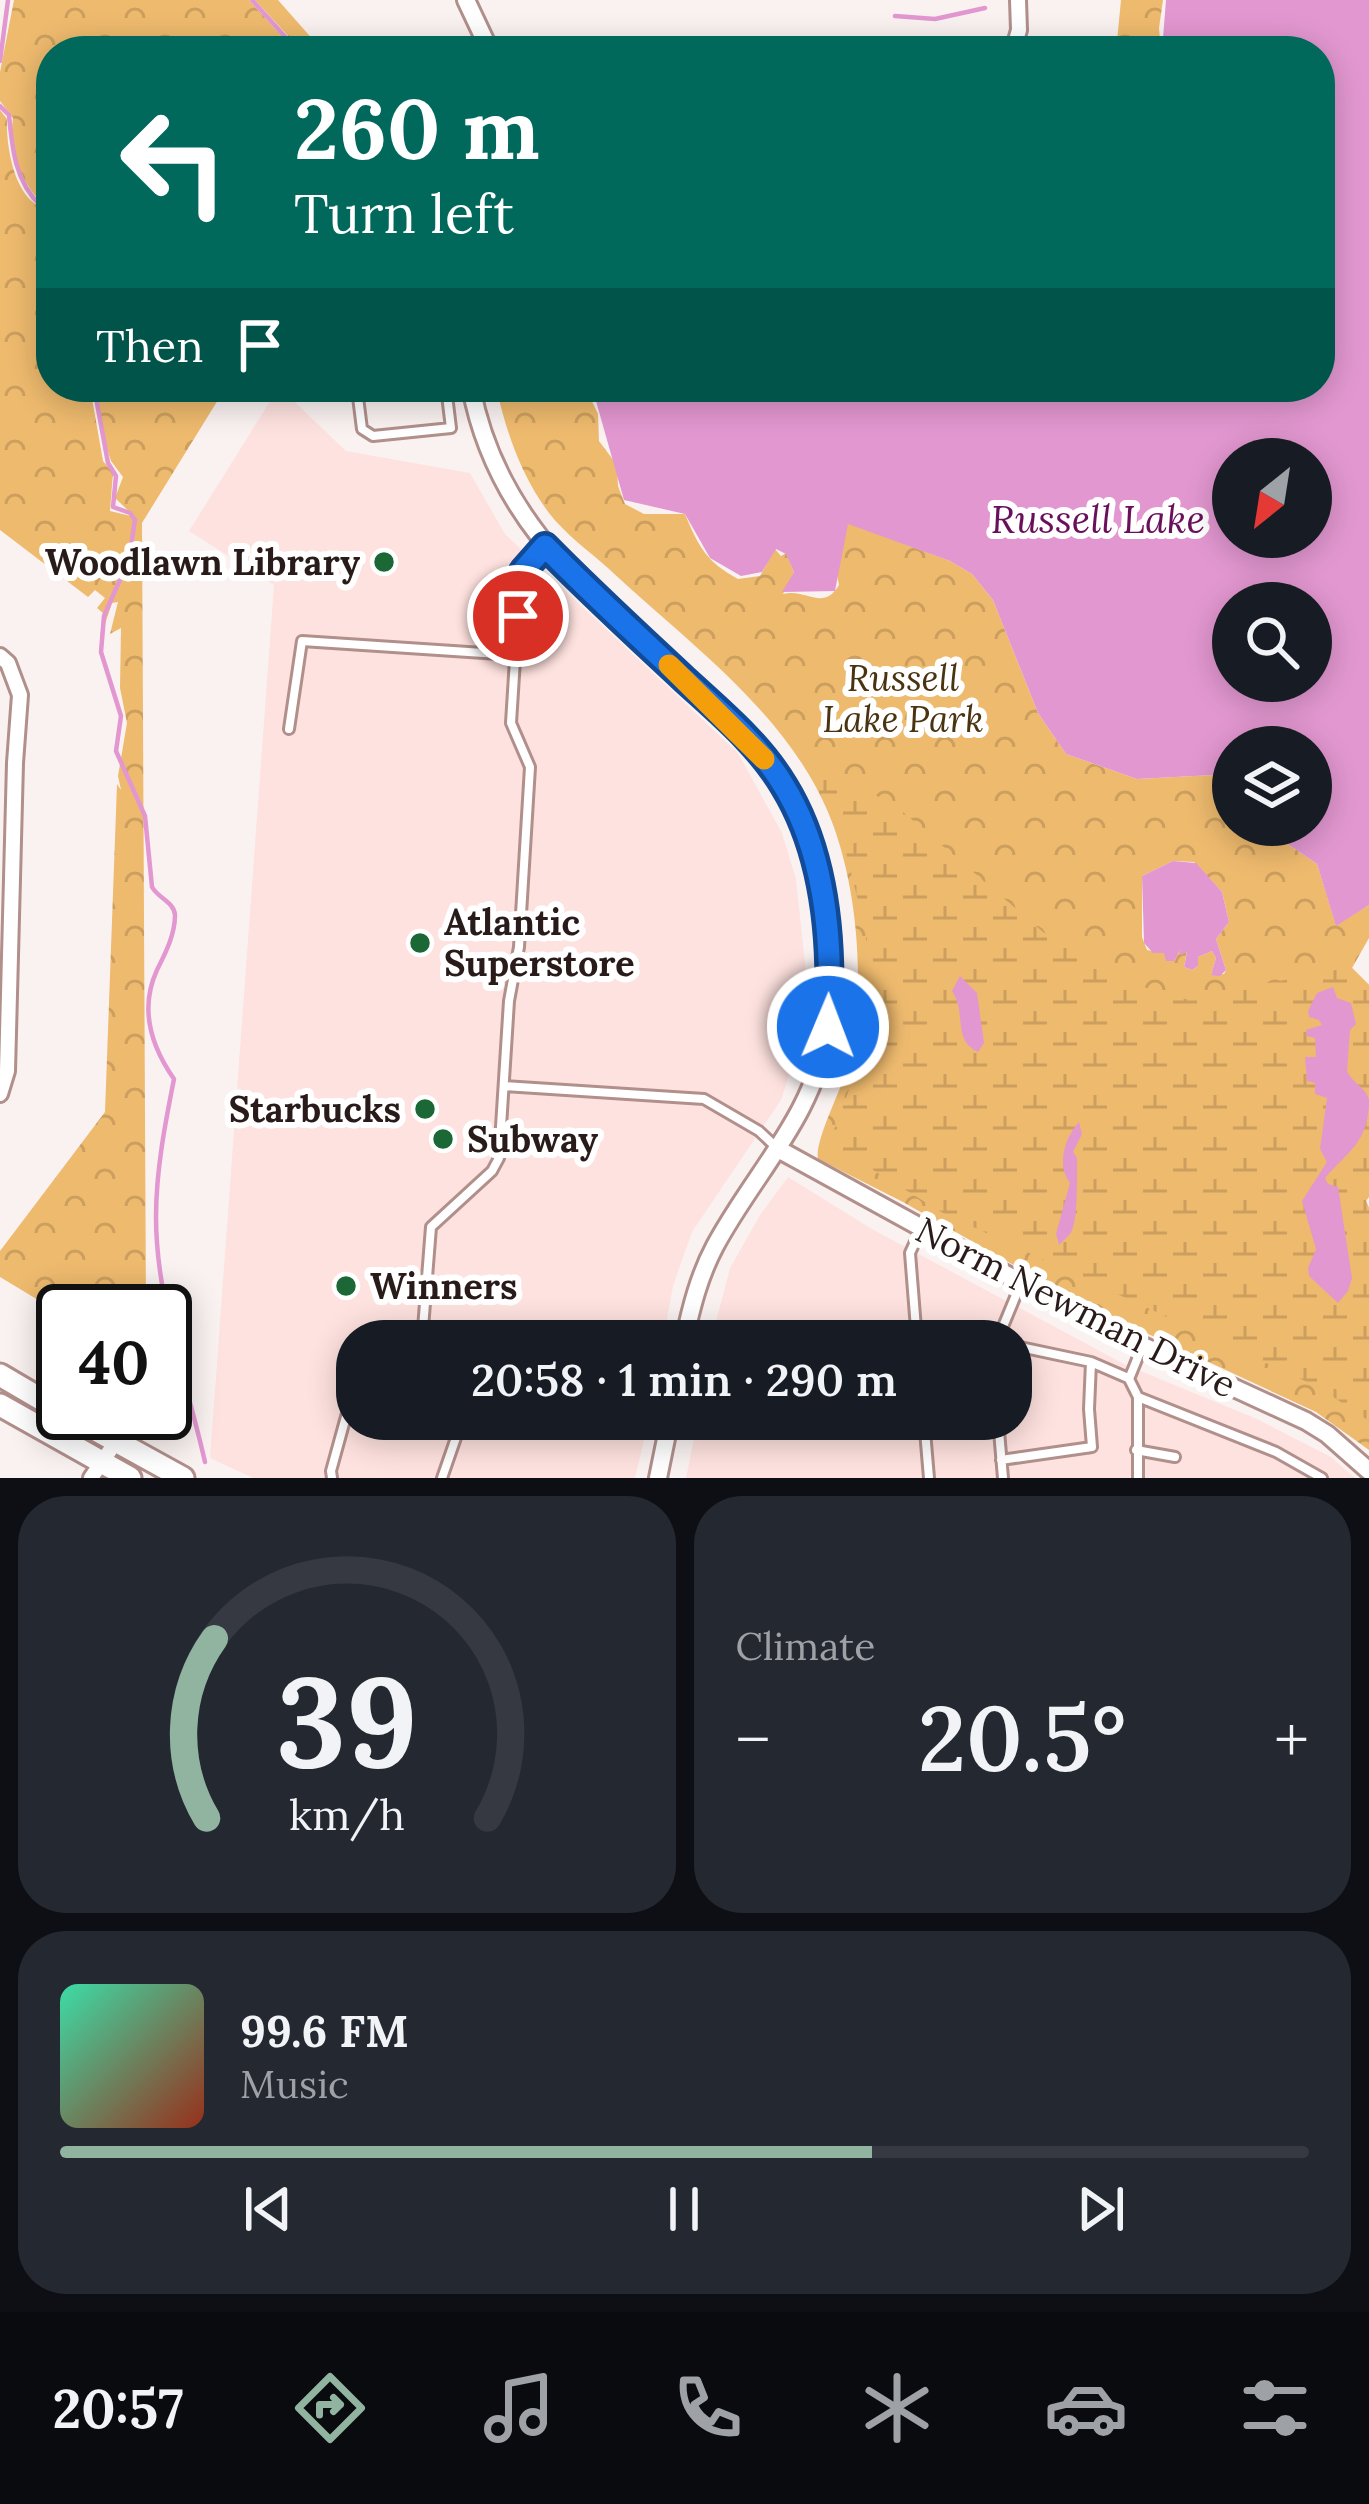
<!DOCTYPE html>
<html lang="en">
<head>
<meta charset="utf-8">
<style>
	:root { --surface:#171b24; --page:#242831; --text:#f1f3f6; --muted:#9ea1a6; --line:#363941; --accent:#91b4a0 }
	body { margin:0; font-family:Lora,serif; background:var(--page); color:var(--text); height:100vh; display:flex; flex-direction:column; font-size:45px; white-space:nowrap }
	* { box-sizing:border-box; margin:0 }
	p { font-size:39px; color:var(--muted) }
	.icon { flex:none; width:66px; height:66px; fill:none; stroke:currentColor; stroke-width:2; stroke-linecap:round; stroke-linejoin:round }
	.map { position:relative; height:1478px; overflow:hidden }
	.side { display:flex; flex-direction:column; gap:18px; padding:18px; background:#0d0f14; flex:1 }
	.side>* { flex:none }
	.hud { position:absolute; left:36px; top:36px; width:1299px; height:366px; border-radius:48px; box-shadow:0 6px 30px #0003; background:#00695c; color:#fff; overflow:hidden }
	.needle { width:78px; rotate:210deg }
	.fabs { position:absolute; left:1212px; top:438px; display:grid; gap:24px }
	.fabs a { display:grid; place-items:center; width:120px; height:120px; border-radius:50%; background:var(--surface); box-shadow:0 6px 30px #0003; font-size:60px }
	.speed { position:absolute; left:36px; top:1284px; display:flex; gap:24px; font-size:60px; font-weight:700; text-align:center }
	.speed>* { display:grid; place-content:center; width:156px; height:156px; border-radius:50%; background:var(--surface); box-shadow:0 6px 30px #0003; line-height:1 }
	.speed .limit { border:6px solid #111; border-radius:18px; background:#fff; color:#111 }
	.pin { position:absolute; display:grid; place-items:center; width:102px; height:102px; color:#fff; margin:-51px; border:6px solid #fff; border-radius:50%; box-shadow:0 3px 12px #0007 }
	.me { position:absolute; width:132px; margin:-66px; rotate:1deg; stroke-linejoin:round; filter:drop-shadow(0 0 9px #0008) }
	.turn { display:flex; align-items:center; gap:42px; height:252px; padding:0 60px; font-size:54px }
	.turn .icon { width:156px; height:156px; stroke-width:2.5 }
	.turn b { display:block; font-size:84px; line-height:102px }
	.then { display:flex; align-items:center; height:114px; padding:0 60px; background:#0003; gap:24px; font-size:45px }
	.big { font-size:90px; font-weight:600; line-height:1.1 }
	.side .widget { flex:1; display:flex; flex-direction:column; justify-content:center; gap:18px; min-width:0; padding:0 42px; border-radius:48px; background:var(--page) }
	.side .dial { align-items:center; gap:0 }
	.dial svg { height:312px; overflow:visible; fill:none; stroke:var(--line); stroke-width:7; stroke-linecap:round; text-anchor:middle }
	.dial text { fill:var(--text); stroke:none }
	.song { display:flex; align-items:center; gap:36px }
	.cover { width:144px; height:144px; border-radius:18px; background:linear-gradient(135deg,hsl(160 70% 55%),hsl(10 70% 35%)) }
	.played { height:12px; border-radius:6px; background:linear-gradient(90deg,var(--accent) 65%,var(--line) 65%) }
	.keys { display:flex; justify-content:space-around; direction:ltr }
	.heat { display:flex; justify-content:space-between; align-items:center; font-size:66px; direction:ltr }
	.side .tiles { flex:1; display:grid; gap:18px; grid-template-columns:1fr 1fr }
	.widget:last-child { grid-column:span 2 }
	.trip { position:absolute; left:336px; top:1320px; width:696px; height:120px; border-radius:48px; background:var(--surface); box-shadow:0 6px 30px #0003; font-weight:600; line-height:120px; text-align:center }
	.menu { display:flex; height:192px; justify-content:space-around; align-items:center; background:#090b0e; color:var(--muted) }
	.menu .icon { width:84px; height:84px }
	.menu .selected { color:var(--accent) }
	.menu b { font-size:54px; color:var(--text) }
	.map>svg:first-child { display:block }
</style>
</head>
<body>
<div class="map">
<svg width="1369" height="1478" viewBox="0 0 1369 1478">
	<defs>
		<pattern id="forest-crowns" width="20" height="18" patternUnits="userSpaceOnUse" patternTransform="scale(3)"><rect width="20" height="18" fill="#eeba6e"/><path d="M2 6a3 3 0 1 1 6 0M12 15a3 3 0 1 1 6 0" fill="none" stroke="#cc9f5f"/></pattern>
		<pattern id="wetland-marsh" width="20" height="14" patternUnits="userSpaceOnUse" patternTransform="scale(3)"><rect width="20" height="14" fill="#eeba6e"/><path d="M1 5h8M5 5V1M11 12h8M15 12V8" fill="none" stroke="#cc9f5f"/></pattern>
	</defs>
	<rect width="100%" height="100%" fill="#faf2f1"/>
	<path fill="#fee2df" d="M 279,387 L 346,451 L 470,473 L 505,534 L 738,753 L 782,833 L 796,879 L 807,982 L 800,1042 L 781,1100 L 692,1232 L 673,1286 L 663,1341 L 357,1341 L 357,1419 L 649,1419 L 635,1478 L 253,1478 L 210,1458 L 274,585 L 189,531 Z
		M 788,1177 L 872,1229 L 1126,1365 L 1257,1419 L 1331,1457 L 1355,1478 L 686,1478 L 698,1419 L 1011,1419 L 1011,1341 L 711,1341 L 730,1268 L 760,1215 Z"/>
	<path fill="url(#forest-crowns)" fill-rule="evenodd" d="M 14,0 L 249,0 L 295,51 L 51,51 L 51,205 L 45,206 C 21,184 8,149 13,118 L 0,101 L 0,72 Z
		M 255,0 L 278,0 L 323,51 L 302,51 Z
		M 1121,0 L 1163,0 L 1159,28 L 1161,51 L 1116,51 Z
		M 0,110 L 7,119 C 6,147 15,207 51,209 L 51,387 L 90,387 L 103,461 L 113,473 L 110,511 L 135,517 L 115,498 L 123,477 L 111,461 L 102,432 L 97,387 L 226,387 L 142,523 L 146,1311 L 63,1311 L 63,1315 L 0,1277 L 0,1251 L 105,1112 L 117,784 L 121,790 L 118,776 L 127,723 L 120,688 L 121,628 L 110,634 L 118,602 L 112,603 L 100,639 L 103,613 L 97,608 L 105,598 L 95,590 L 88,597 L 0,530 Z
		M 496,387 L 591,387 L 590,397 L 598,414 L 599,441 L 617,465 L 618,486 L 625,504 L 644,514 L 685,514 C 699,548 707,562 738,579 L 760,576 L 775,549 L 781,556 L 786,553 L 794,572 L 783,594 C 806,588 823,612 839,585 L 834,559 L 848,523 L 950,561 L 972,574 L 993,600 L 1038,713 L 1066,754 L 1137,779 L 1233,774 L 1233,825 L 1269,825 L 1276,836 L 1317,864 L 1336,925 L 1369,905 L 1369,938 L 1352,968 L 1369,985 L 1369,1100 L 1347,1071 L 1350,1031 L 1356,1024 L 1351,1005 L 1337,998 L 1333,987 L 1319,992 L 1308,1014 L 1322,1026 L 1306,1031 L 1307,1036 L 1315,1038 L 1318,1055 L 1305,1057 L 1307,1080 L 1315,1083 L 1315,1094 L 1325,1094 L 1327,1098 L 1320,1149 L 1327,1162 L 1302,1202 L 1316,1249 L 1308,1268 L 1309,1276 L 1331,1298 L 1341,1302 L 1351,1284 L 1351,1266 L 1343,1242 L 1344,1216 L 1337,1187 L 1328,1184 L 1325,1178 L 1360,1148 L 1369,1133 L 1366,1201 L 1369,1208 L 1369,1450 L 1316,1412 L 1077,1301 L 903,1202 L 818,1159 C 814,1141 843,1087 848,1065 C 867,990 858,883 828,812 C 785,711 687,642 609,569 C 589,551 565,534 549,513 C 521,476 506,431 496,387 ZM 1173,861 L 1194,862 L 1222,892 L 1229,922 L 1216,939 L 1226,970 L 1224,974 L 1211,975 L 1216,958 L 1212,951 L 1198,957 L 1198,966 L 1192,970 L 1184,967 L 1187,951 L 1181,954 L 1179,950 L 1175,961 L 1169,961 L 1164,953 L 1147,950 L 1142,937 L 1142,876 ZM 960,976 L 977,993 L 984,1043 L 978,1052 L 962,1040 L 961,1013 L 952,991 ZM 1079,1122 L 1082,1134 L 1073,1152 L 1077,1158 C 1077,1177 1079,1214 1073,1230 C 1070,1236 1063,1240 1059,1245 L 1056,1234 L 1070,1184 C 1057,1165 1064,1137 1079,1122 Z"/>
	<path fill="url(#wetland-marsh)" d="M 801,756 L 896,806 L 1050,938 L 1111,975 L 1180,1000 L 1351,967 L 1369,985 L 1369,1197 L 1366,1201 L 1369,1208 L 1369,1421 L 1320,1388 L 943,1213 L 829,1143 L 856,1071 L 867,1021 L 866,933 L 842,836 Z"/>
	<path fill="#e297d0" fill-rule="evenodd" d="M 1166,0 L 1369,0 L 1369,905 L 1336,926 L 1317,864 L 1276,836 L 1269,825 L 1311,825 L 1311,747 L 1233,747 L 1233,774 L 1137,779 L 1066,754 L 1038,713 L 993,600 L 972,574 L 950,561 L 848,524 L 835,591 L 782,592 L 794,572 L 786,554 L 776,549 L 762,572 L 741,576 L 710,558 L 685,514 L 624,500 L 592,387 L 953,387 L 1001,402 L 1048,387 L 1320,387 L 1320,51 L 1162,51 ZM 1311,459 L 1311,537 L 1233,537 L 1233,459 ZM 1311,603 L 1311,681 L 1233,681 L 1233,603 Z
		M 1173,861 L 1196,863 L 1222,892 L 1229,922 L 1216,939 L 1226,970 L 1220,976 L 1211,975 L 1216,958 L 1212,951 L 1198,957 L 1198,966 L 1192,970 L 1184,967 L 1187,952 L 1181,955 L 1179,951 L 1175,961 L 1166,961 L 1164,953 L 1153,953 L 1144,943 L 1142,876 Z
		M 960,976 L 977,993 L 984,1043 L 978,1052 C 952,1040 967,1013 952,991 Z
		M 1333,987 L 1337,998 L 1351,1003 L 1356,1024 L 1350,1030 L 1347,1071 C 1353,1084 1366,1087 1369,1100 C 1369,1143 1347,1152 1325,1178 L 1328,1184 L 1338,1187 L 1352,1278 L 1348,1291 L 1338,1303 L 1309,1276 L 1308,1268 L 1316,1249 L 1302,1201 L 1327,1162 L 1320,1149 L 1327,1098 L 1315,1094 L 1315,1083 L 1307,1081 L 1305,1057 L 1316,1057 L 1315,1038 L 1307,1036 L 1306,1030 L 1322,1025 L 1319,1020 L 1309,1017 L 1308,1011 L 1317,993 Z
		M 1079,1122 L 1082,1134 L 1073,1152 L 1077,1158 C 1077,1175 1078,1217 1072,1230 C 1070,1236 1063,1240 1059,1245 L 1056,1234 L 1070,1183 C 1056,1165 1065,1137 1079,1122 Z"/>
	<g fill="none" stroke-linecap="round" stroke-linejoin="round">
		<path stroke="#e297d0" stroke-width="4.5" d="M 252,0 L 298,51
			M 895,16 L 935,19 L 985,8
			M 0,61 L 8,0
			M 0,106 L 9,115 C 12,148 15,182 41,206 L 51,207
			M 94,387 L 108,463 L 116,476 L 113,507 L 130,513 L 135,520 L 129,559 L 104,616 L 101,652 L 121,716 L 116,751 L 145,816 L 152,887 C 158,898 174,902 175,915 C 175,935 165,954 157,970 C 139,1009 151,1046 174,1079 C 165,1124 156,1171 156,1217 C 156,1300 187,1382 205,1462"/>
		<defs>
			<path id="service" d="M 358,397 L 362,429 L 373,436 L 451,428 L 446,387
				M 289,729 L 302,641 L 515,655
				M 504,1086 L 704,1099 L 759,1131 L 777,1148
				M 422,1341 L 431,1227 L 492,1171 L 499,1158 L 509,1001 L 519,947 L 530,767 L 511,723 L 520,580 L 523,571 L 544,547
				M 917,1341 L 910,1253 L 920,1231
				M 997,1341 L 1021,1283
				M 1142,1347 L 1129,1379 L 1138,1397 L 1276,1452 L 1322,1478
				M 1091,1362 L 1128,1378
				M 1138,1397 L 1138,1478
				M 924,1419 L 929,1478
				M 998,1419 L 1003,1478
				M 1136,1450 L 1175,1457
				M 1001,1460 L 1092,1447 L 1089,1409 L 1091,1362 L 1011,1345
				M 332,1478 L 331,1471 L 350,1402 L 357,1397
				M 442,1478 L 458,1432 L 495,1420"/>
			<path id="minor" d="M 1013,51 L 1019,30 L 1018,0
				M 0,656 L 8,663 L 20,695 L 15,763 L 7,1071 L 0,1094
				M 91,1478 L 115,1443"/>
			<path id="tertiary" d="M 466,0 L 490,51
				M 471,387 C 497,527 596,597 694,688 C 721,713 749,737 771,766 C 823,837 839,944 827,1029 C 816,1114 754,1173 715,1246 C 699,1276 691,1308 684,1341
				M 778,1149 L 1104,1328 L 1306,1421 L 1327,1434 L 1369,1471
				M 658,1478 L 670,1419"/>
			<path id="secondary" d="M 0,1375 L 63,1412
				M 0,1405 L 130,1478
				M 65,1413 L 183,1478"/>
		</defs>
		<use href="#service" stroke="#b18f8b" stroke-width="14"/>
		<use href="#minor" stroke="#b18f8b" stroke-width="20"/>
		<use href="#tertiary" stroke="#b18f8b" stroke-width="22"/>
		<use href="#secondary" stroke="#b18f8b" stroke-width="27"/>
		<use href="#service" stroke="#fff" stroke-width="8"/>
		<use href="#minor" stroke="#fff" stroke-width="14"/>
		<use href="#tertiary" stroke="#fff" stroke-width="16"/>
		<use href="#secondary" stroke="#fff" stroke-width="21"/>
	</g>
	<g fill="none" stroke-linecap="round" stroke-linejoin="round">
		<defs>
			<path id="route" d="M 518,616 L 523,571 L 545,546 C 590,592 637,635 684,679 C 720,712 759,744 784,786 C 827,856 833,947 828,1027"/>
		</defs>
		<use href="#route" stroke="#114b97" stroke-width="30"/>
		<use href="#route" stroke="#1a73e8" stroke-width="21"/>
		<path stroke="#f59e0b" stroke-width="21" d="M 669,665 L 764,759"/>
	</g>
	<g fill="#1c6736" stroke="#fff" stroke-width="4.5">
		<circle cx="384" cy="562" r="12"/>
		<circle cx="420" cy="943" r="12"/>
		<circle cx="425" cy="1109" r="12"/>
		<circle cx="443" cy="1139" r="12"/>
		<circle cx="346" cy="1286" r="12"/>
	</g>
	<g text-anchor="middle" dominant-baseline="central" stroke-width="12" stroke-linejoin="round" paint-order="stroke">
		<g font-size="36" font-weight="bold" fill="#281b19" stroke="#fff" text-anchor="start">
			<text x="360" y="562" text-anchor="end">Woodlawn Library</text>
			<text x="444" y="922">Atlantic<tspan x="444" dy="41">Superstore</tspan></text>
			<text x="401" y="1109" text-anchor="end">Starbucks</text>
			<text x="467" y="1139">Subway</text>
			<text x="370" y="1286">Winners</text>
		</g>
		<g font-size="36" font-style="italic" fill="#493310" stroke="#fff">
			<text x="903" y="678">Russell<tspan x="903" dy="41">Lake Park</tspan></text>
		</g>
		<g font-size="36" fill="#281b19" stroke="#fff">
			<text transform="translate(1076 1307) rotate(27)">Norm Newman Drive</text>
		</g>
		<g font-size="39" font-style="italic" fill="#6a105b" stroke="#fff">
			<text x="1098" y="519">Russell Lake</text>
		</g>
	</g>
</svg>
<div class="fabs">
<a><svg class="needle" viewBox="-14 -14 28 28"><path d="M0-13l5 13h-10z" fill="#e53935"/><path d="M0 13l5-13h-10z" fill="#9ea1a6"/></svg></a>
<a><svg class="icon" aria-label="search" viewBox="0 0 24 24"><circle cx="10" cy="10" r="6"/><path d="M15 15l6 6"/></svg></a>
<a><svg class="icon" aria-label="layers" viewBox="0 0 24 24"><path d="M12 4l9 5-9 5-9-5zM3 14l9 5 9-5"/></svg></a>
</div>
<div class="speed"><div class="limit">40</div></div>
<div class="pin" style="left:518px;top:616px;background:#d93025"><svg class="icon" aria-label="arrive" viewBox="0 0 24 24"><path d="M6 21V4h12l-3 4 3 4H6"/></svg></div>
<svg class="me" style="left:828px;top:1027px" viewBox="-20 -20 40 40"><circle r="17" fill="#1a73e8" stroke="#fff" stroke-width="3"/><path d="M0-11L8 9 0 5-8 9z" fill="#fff"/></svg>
<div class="trip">20:58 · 1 min · 290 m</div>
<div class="hud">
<div class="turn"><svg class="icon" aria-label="left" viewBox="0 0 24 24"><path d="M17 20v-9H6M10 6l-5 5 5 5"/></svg><div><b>260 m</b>Turn left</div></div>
<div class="then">Then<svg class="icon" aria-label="arrive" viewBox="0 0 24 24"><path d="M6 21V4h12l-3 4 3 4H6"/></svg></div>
</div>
</div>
<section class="side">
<div class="tiles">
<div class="widget dial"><svg viewBox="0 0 100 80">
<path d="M14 69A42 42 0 1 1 86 69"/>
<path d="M14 69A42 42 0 0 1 16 23" stroke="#91b4a0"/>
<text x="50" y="56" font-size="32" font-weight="700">39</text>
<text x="50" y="72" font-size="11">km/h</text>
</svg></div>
<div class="widget"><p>Climate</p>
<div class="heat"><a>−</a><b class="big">20.5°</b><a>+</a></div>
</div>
<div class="widget">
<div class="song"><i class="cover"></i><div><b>99.6 FM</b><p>Music</p></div></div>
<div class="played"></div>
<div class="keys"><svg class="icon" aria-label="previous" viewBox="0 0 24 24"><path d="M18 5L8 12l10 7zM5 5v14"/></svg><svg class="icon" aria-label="pause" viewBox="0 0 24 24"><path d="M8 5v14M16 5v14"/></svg><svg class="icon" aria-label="next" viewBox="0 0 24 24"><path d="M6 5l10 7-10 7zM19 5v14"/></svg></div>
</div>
</div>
</section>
<nav class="menu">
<b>20:57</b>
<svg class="icon selected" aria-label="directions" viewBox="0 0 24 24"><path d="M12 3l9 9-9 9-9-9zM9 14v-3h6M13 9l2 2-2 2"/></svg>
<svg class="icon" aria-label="music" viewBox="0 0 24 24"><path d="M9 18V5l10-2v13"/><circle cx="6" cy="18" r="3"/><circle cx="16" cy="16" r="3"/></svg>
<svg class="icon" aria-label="phone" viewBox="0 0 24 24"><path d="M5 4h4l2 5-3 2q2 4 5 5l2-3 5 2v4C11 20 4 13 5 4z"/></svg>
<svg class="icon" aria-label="climate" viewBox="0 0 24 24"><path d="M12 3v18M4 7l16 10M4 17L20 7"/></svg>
<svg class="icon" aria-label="car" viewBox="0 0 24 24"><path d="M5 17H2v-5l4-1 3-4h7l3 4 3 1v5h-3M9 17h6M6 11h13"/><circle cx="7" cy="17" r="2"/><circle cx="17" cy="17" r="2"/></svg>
<svg class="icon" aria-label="filters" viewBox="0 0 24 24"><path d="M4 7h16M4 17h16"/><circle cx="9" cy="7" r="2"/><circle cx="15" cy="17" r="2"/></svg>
</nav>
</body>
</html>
